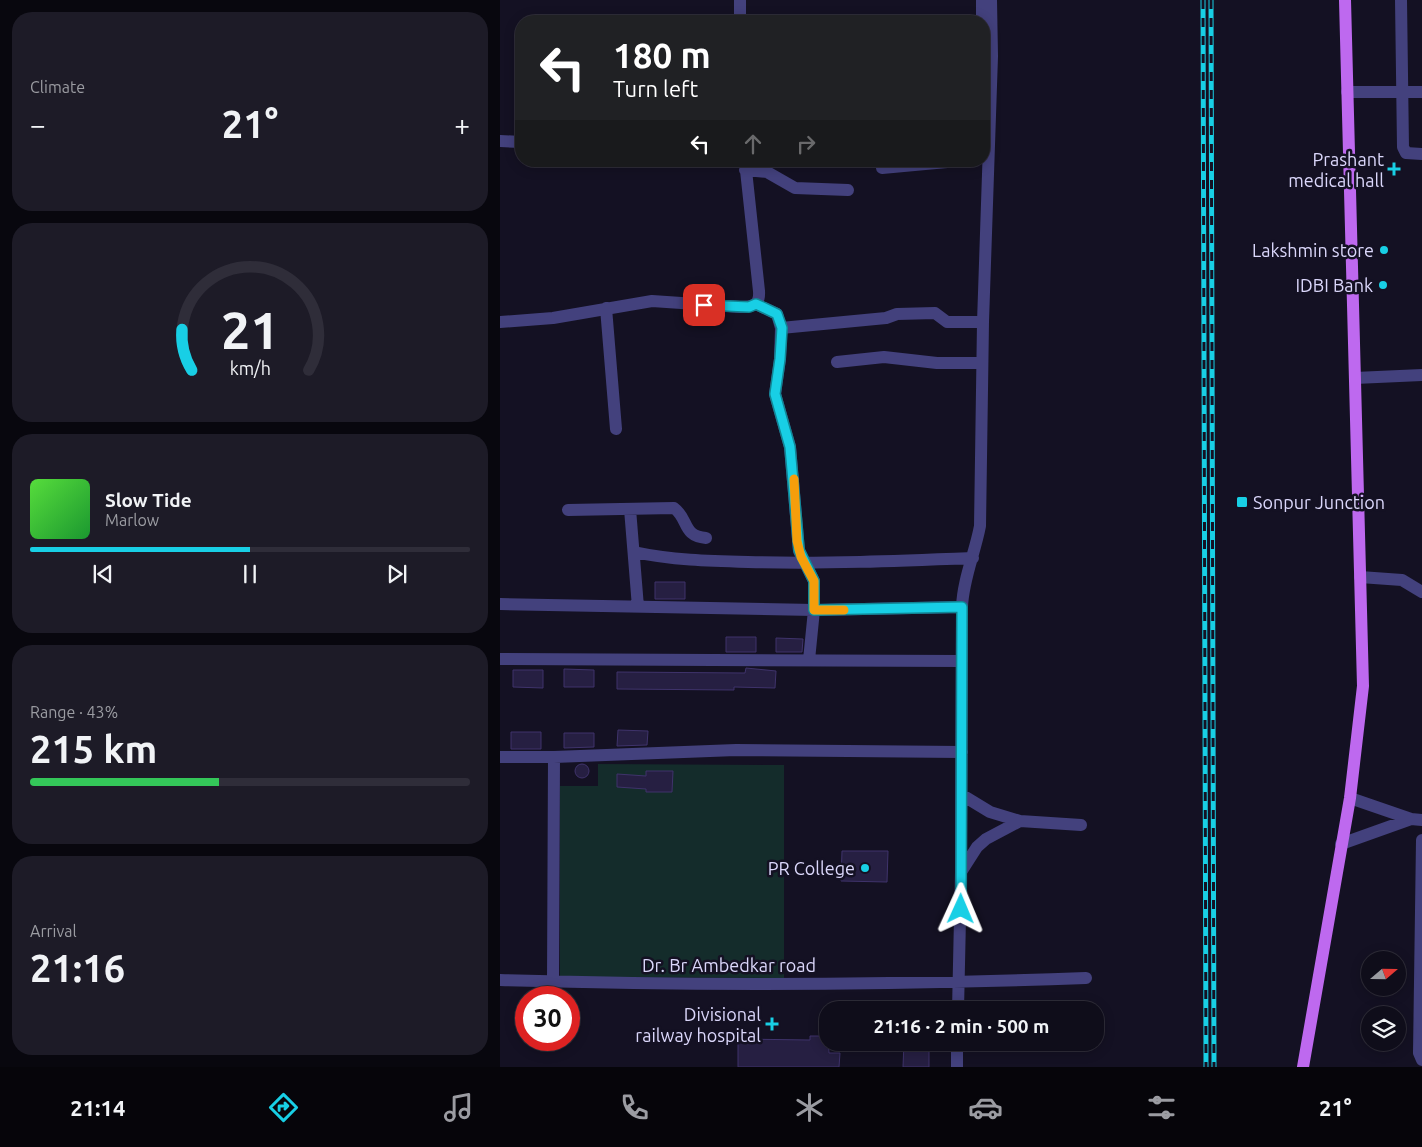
<!DOCTYPE html>
<html lang="en">
<head>
<meta charset="utf-8">
<style>
	:root { --surface:#0f0d1a; --page:#1d1b27; --text:#f1f3f6; --muted:#9b9ca2; --line:#2f2d39; --accent:#18cfe5 }
	body { margin:0; font-family:Ubuntu,sans-serif; background:var(--page); color:var(--text); height:100vh; display:flex; flex-direction:column; font-size:19px; white-space:nowrap }
	* { box-sizing:border-box; margin:0 }
	p { font-size:16px; color:var(--muted) }
	.icon { flex:none; width:28px; height:28px; fill:none; stroke:currentColor; stroke-width:2; stroke-linecap:round; stroke-linejoin:round }
	.map { position:relative; flex:1; overflow:hidden }
	.side { display:flex; flex-direction:column; gap:12px; padding:12px; background:#08070e; width:500px }
	.side>* { flex:none }
	.top-card { position:absolute; left:15px; top:15px; width:475px; height:152px; border-radius:20px; box-shadow:0 2px 12px #0003,0 0 0 1px var(--line); background:#202124; color:#fff; overflow:hidden }
	.needle { width:32px; rotate:70deg }
	.buttons { position:absolute; left:861px; top:951px; display:grid; gap:10px }
	.buttons a { display:grid; place-items:center; width:45px; height:45px; border-radius:50%; background:var(--surface); box-shadow:0 2px 12px #0003,0 0 0 1px var(--line); font-size:25px }
	.speed { position:absolute; left:15px; top:986px; display:flex; gap:10px; font-size:25px; font-weight:700; text-align:center }
	.speed>* { display:grid; place-content:center; width:65px; height:65px; border-radius:50%; background:var(--surface); box-shadow:0 2px 12px #0003,0 0 0 1px var(--line); line-height:1 }
	.speed .limit { border:8px solid #d22; background:#fff; color:#111 }
	.pin { position:absolute; display:grid; place-items:center; width:42px; height:42px; color:#fff; margin:-21px; border-radius:10px; box-shadow:0 2px 8px #0006 }
	.me { position:absolute; width:55px; margin:-28px; rotate:1deg; stroke-linejoin:round; filter:drop-shadow(0 0 4px #0008) }
	.turn { display:flex; align-items:center; gap:18px; height:105px; padding:0 15px; font-size:22px }
	.turn .icon { width:65px; height:65px; stroke-width:2.5 }
	.turn b { display:block; font-size:35px; line-height:42px }
	.lanes { display:flex; align-items:center; height:48px; padding:0 15px; background:#0003; justify-content:center; gap:25px; direction:ltr }
	.lanes .off { opacity:.35 }
	.big { font-size:38px; font-weight:600; line-height:1.1 }
	.side .card { flex:1; display:flex; flex-direction:column; justify-content:center; gap:8px; min-width:0; padding:0 18px; border-radius:20px; background:var(--page) }
	.side .dial { align-items:center; gap:0 }
	.dial svg { height:130px; overflow:visible; fill:none; stroke:var(--line); stroke-width:7; stroke-linecap:round; text-anchor:middle }
	.dial text { fill:var(--text); stroke:none }
	.song { display:flex; align-items:center; gap:15px }
	.cover { width:60px; height:60px; border-radius:8px; background:linear-gradient(135deg,hsl(110 70% 55%),hsl(130 70% 35%)) }
	.played { height:5px; border-radius:2px; background:linear-gradient(90deg,var(--accent) 50%,var(--line) 50%) }
	.keys { display:flex; justify-content:space-around; direction:ltr }
	.heat { display:flex; justify-content:space-between; align-items:center; font-size:28px; direction:ltr }
	.charge { height:8px; border-radius:4px; background:linear-gradient(90deg,#34c759 43%,var(--line) 0) }
	.trip { position:absolute; left:319px; top:1001px; width:285px; height:50px; border-radius:20px; background:var(--surface); box-shadow:0 2px 12px #0003,0 0 0 1px var(--line); font-weight:600; line-height:50px; text-align:center }
	.tab-bar { display:flex; height:80px; justify-content:space-around; align-items:center; background:#06050a; color:var(--muted) }
	.tab-bar .icon { width:35px; height:35px }
	.tab-bar .on { color:var(--accent) }
	.tab-bar b { font-size:22px; color:var(--text) }
	main { display:flex; flex:1; min-height:0 }
	.map>svg:first-child { display:block }
</style>
</head>
<body>
<main>
<section class="side">
<div class="card"><p>Climate</p>
<div class="heat"><a>−</a><b class="big">21°</b><a>+</a></div>
</div>
<div class="card dial"><svg viewBox="0 0 100 80">
<path d="M14 69A42 42 0 1 1 86 69"/>
<path d="M14 69A42 42 0 0 1 8 44" stroke="#18cfe5"/>
<text x="50" y="56" font-size="32" font-weight="700">21</text>
<text x="50" y="72" font-size="11">km/h</text>
</svg></div>
<div class="card">
<div class="song"><i class="cover"></i><div><b>Slow Tide</b><p>Marlow</p></div></div>
<div class="played"></div>
<div class="keys"><svg class="icon" aria-label="previous" viewBox="0 0 24 24"><path d="M18 5L8 12l10 7zM5 5v14"/></svg><svg class="icon" aria-label="pause" viewBox="0 0 24 24"><path d="M8 5v14M16 5v14"/></svg><svg class="icon" aria-label="next" viewBox="0 0 24 24"><path d="M6 5l10 7-10 7zM19 5v14"/></svg></div>
</div>
<div class="card"><p>Range · 43%</p><b class="big">215 km</b><div class="charge"></div></div>
<div class="card"><p>Arrival</p><b class="big">21:16</b></div>
</section>
<div class="map">
<svg width="922" height="1067" viewBox="0 0 922 1067">
	<rect width="100%" height="100%" fill="#141123"/>
	<path fill="#142c2b" d="M 98,764 L 284,765 L 284,978 L 60,977 L 60,786 L 98,786 Z"/>
	<path fill="#261f42" stroke="#3f336b" d="M 155,582 L 185,582 L 185,599 L 155,599 Z
		M 226,637 L 256,637 L 256,652 L 226,652 Z
		M 276,638 L 303,639 L 302,652 L 276,652 Z
		M 246,668 L 276,671 L 275,688 L 234,687 L 234,690 L 117,689 L 117,672 L 245,673 Z
		M 64,669 L 94,670 L 94,687 L 64,687 Z
		M 13,670 L 43,670 L 43,688 L 13,687 Z
		M 118,730 L 148,731 L 147,745 L 117,746 Z
		M 11,732 L 41,732 L 41,749 L 11,749 Z
		M 64,733 L 94,733 L 94,747 L 64,748 Z
		M75 771a7 7 0 1 1 14 0a7 7 0 1 1-14 0Z
		M 146,771 L 173,771 L 172,792 L 146,792 L 146,789 L 117,787 L 117,774 L 146,776 Z
		M 342,851 L 388,851 L 387,882 L 341,881 Z
		M 310,1036 L 328,1036 L 329,1053 L 340,1053 L 339,1067 L 238,1067 L 238,1039 L 310,1040 Z
		M 404,1042 L 429,1042 L 429,1067 L 403,1067 Z"/>
	<g fill="none" stroke-linecap="round" stroke-linejoin="round">
		<path stroke="#43417d" stroke-width="12" d="M 240,0 L 240,21
			M 901,0 L 903,147 L 906,153 L 922,154
			M 482,21 L 482,0
			M 847,92 L 922,92
			M 0,141 L 21,142
			M 382,168 L 458,161
			M 245,170 L 267,172 L 295,188 L 348,190
			M 256,304 L 277,314 L 281,328 L 280,359 L 275,394 L 290,447 L 299,551 L 314,581 L 314,610 L 309,660
			M 106,308 L 116,429
			M 0,322 L 53,318 L 152,301 L 240,307 C 253,307 260,305 259,291 L 245,161
			M 281,328 L 386,318 L 397,314 L 435,313 L 447,322 L 483,322
			M 337,362 L 384,357 L 437,363 L 482,363
			M 855,378 L 922,375
			M 130,509 L 138,607
			M 68,510 L 174,508 C 189,519 182,536 206,538
			M 134,552 C 171,560 209,561 248,562 C 323,564 398,561 473,558
			M 860,577 L 902,580 L 922,592
			M 0,604 L 314,610 L 462,607
			M 0,659 L 462,661
			M 0,757 L 54,757 L 236,750 L 462,752
			M 462,795 L 490,812 L 520,821
			M 850,798 L 911,819 L 922,820
			M 922,840 L 919,1053 L 922,1060
			M 841,844 L 911,819
			M 461,872 L 477,847 L 486,839 L 520,821 L 581,825
			M 0,980 C 195,986 391,985 586,978
			M 53,982 L 54,757
			M 458,1010 L 461,872 L 462,607 C 463,579 475,553 480,526 L 483,322 L 492,56 L 491,0
			M 457,1067 L 457,1042"/>
		<path stroke="#be69ef" stroke-width="12" d="M 803,1067 L 850,798 L 863,686 L 845,0"/>
		<defs>
			<path id="rail" d="M 703,0 L 706,1067
				M 711,0 L 714,1067"/>
		</defs>
		<use href="#rail" stroke="#18cfe5" stroke-width="5"/>
		<use href="#rail" stroke="#141123" stroke-width="3" stroke-dasharray="9" stroke-linecap="butt"/>
	</g>
	<g fill="none" stroke-linecap="round" stroke-linejoin="round">
		<defs>
			<path id="route" d="M 204,305 L 249,307 L 256,304 L 277,314 L 282,328 L 280,359 L 275,394 L 290,447 L 299,550 L 314,581 L 314,610 L 462,607 L 461,909"/>
		</defs>
		<use href="#route" stroke="#108795" stroke-width="12"/>
		<use href="#route" stroke="#18cfe5" stroke-width="9"/>
		<path stroke="#f59e0b" stroke-width="9" d="M 294,479 L 297,541 L 301,557 L 314,581 L 314,610 L 344,610"/>
	</g>
	<g fill="#18cfe5" stroke="#141123" stroke-width="2">
		<path d="M891.5 161.5h5v5h5v5h-5v5h-5v-5h-5v-5h5z"/>
		<circle cx="884" cy="250" r="5"/>
		<circle cx="883" cy="285" r="5"/>
		<rect x="736" y="496" width="12" height="12" rx="2.5"/>
		<circle cx="365" cy="868" r="5"/>
		<path d="M269.5 1016.5h5v5h5v5h-5v5h-5v-5h-5v-5h5z"/>
	</g>
	<g text-anchor="middle" dominant-baseline="central" stroke-width="5" stroke-linejoin="round" paint-order="stroke">
		<g font-size="18" fill="#dbd7fb" stroke="#141123" text-anchor="end">
			<text x="884" y="159">Prashant<tspan x="884" dy="21">medical hall</tspan></text>
			<text x="874" y="250">Lakshmin store</text>
			<text x="873" y="285">IDBI Bank</text>
			<text x="753" y="502" text-anchor="start">Sonpur Junction</text>
			<text x="355" y="868">PR College</text>
			<text x="261" y="1014">Divisional<tspan x="261" dy="21">railway hospital</tspan></text>
		</g>
		<g font-size="18" fill="#dbd7fb" stroke="#141123">
			<text x="229" y="965">Dr. Br Ambedkar road</text>
		</g>
	</g>
</svg>
<div class="buttons">
<a><svg class="needle" viewBox="-14 -14 28 28"><path d="M0-13l5 13h-10z" fill="#e53935"/><path d="M0 13l5-13h-10z" fill="#9b9ca2"/></svg></a>
<a><svg class="icon" aria-label="layers" viewBox="0 0 24 24"><path d="M12 4l9 5-9 5-9-5zM3 14l9 5 9-5"/></svg></a>
</div>
<div class="speed"><div class="limit">30</div></div>
<div class="pin" style="left:204px;top:305px;background:#d93025"><svg class="icon" aria-label="arrive" viewBox="0 0 24 24"><path d="M6 21V4h12l-3 4 3 4H6"/></svg></div>
<svg class="me" style="left:461px;top:909px" viewBox="-20 -20 40 40"><path d="M0-17L14 15 0 8-14 15z" fill="#18cfe5" stroke="#fff" stroke-width="4"/></svg>
<div class="trip">21:16 · 2 min · 500 m</div>
<div class="top-card">
<div class="turn"><svg class="icon" aria-label="left" viewBox="0 0 24 24"><path d="M17 20v-9H6M10 6l-5 5 5 5"/></svg><div><b>180 m</b>Turn left</div></div>
<div class="lanes"><svg class="icon" aria-label="left" viewBox="0 0 24 24"><path d="M17 20v-9H6M10 6l-5 5 5 5"/></svg><svg class="icon off" aria-label="ahead" viewBox="0 0 24 24"><path d="M12 20V5M6 11l6-6 6 6"/></svg><svg class="icon off" aria-label="right" viewBox="0 0 24 24"><path d="M7 20v-9h11M14 6l5 5-5 5"/></svg></div>
</div>
</div>
</main>
<nav class="tab-bar">
<b>21:14</b>
<svg class="icon on" aria-label="directions" viewBox="0 0 24 24"><path d="M12 3l9 9-9 9-9-9zM9 14v-3h6M13 9l2 2-2 2"/></svg>
<svg class="icon" aria-label="music" viewBox="0 0 24 24"><path d="M9 18V5l10-2v13"/><circle cx="6" cy="18" r="3"/><circle cx="16" cy="16" r="3"/></svg>
<svg class="icon" aria-label="phone" viewBox="0 0 24 24"><path d="M5 4h4l2 5-3 2q2 4 5 5l2-3 5 2v4C11 20 4 13 5 4z"/></svg>
<svg class="icon" aria-label="climate" viewBox="0 0 24 24"><path d="M12 3v18M4 7l16 10M4 17L20 7"/></svg>
<svg class="icon" aria-label="car" viewBox="0 0 24 24"><path d="M5 17H2v-5l4-1 3-4h7l3 4 3 1v5h-3M9 17h6M6 11h13"/><circle cx="7" cy="17" r="2"/><circle cx="17" cy="17" r="2"/></svg>
<svg class="icon" aria-label="filters" viewBox="0 0 24 24"><path d="M4 7h16M4 17h16"/><circle cx="9" cy="7" r="2"/><circle cx="15" cy="17" r="2"/></svg>
<b>21°</b>
</nav>
</body>
</html>
